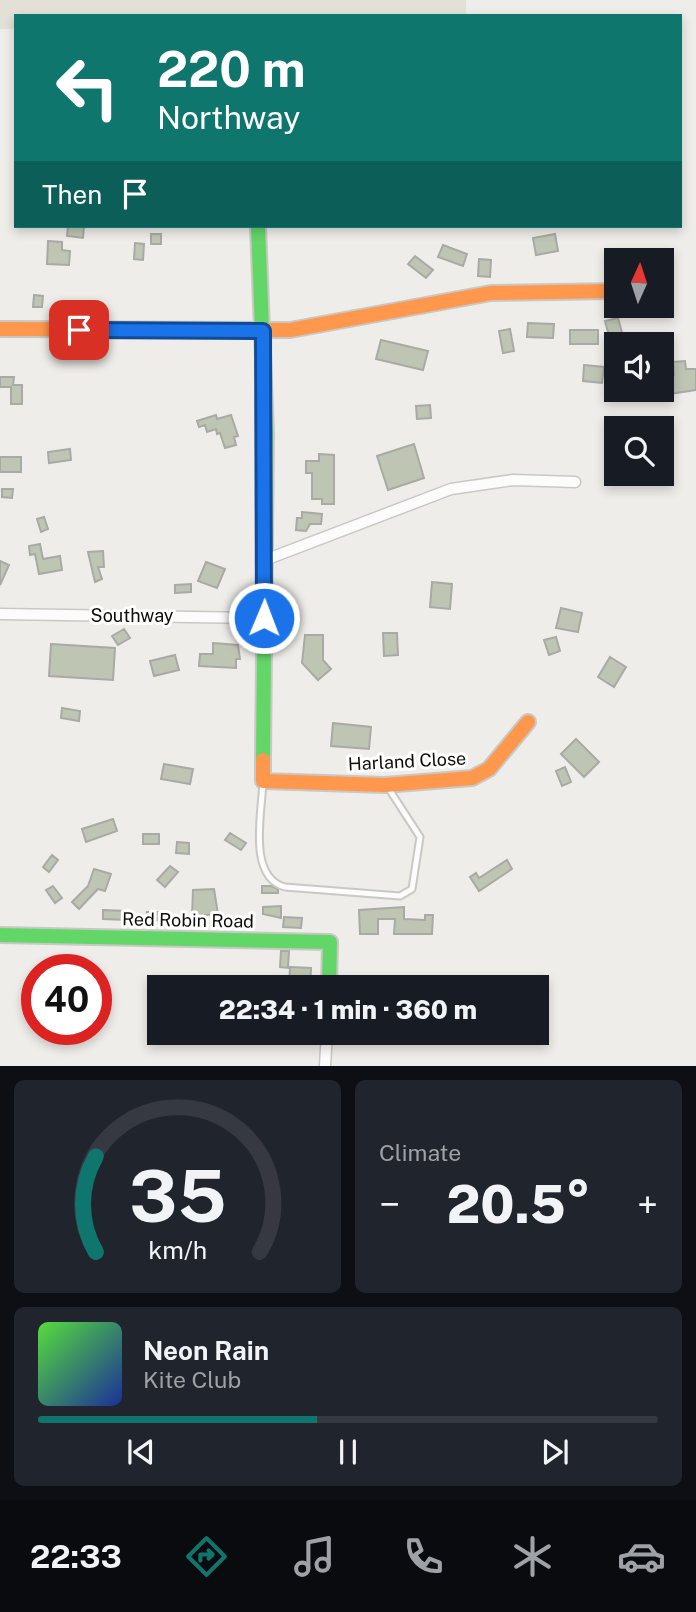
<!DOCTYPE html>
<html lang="en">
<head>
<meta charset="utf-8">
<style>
	:root { --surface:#171b24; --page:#20242c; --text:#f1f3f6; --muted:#9ea1a6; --line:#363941; --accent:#0f766e }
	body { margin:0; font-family:"Public Sans",sans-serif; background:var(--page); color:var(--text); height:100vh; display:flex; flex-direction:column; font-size:26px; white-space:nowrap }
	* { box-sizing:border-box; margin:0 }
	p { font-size:23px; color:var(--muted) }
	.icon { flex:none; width:38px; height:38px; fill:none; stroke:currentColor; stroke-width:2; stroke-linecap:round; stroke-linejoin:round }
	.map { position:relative; height:1066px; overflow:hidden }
	.details { display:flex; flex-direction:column; gap:14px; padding:14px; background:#0d0f14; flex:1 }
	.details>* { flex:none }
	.guide { position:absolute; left:14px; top:14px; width:668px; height:214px; border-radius:0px; box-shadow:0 4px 10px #0003; background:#0f766e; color:#fff; overflow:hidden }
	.needle { width:46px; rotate:3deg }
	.controls { position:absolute; left:604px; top:248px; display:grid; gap:14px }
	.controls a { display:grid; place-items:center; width:70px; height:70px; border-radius:0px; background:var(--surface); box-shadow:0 4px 10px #0003; font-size:35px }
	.speed { position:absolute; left:21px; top:954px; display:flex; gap:14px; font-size:35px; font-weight:700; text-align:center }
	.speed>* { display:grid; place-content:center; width:91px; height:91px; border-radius:50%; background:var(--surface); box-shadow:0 4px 10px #0003; line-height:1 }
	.speed .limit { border:10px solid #d22; background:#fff; color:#111 }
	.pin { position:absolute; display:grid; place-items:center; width:60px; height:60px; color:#fff; margin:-30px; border-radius:14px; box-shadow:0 4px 10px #0006 }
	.me { position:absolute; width:77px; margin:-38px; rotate:1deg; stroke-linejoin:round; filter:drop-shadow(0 0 5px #0008) }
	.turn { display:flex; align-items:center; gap:24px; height:147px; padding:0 28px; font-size:32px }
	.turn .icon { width:91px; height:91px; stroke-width:2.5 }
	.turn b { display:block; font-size:49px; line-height:60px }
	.then { display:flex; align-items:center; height:66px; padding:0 28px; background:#0003; gap:14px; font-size:26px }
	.big { font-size:52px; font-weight:800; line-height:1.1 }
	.details .card { flex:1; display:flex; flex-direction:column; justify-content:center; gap:10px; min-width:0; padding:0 24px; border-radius:10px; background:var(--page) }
	.details .dial { align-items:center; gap:0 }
	.dial svg { height:182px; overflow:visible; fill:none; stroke:var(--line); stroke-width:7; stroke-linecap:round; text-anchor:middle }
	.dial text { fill:var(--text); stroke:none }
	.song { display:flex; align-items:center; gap:21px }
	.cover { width:84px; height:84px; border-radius:10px; background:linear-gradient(135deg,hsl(110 70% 55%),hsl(230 70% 35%)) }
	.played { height:7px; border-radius:4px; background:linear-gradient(90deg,var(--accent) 45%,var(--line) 45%) }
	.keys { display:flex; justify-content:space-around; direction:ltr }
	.heat { display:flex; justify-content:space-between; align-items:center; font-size:38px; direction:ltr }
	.details .tiles { flex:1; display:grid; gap:14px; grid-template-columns:1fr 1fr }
	.card:last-child { grid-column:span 2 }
	.trip { position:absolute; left:147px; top:975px; width:402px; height:70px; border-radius:0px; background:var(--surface); box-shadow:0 4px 10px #0003; font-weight:800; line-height:70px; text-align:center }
	.tabs { display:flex; height:112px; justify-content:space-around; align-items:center; background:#090b0e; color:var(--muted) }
	.tabs .icon { width:49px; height:49px }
	.tabs .active { color:var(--accent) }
	.tabs b { font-size:32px; color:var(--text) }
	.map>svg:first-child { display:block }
</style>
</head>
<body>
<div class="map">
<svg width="696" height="1066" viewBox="0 0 696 1066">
	<rect width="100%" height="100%" fill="#efede9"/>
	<path fill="#e3e0d7" d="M 0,0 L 466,0 L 466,16 L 16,16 L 16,29 L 0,29 Z"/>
	<path fill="#bfc5b3" stroke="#a9a9a5" stroke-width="2" d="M 68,226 L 84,226 L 83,238 L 67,236 Z
		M 151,234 L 161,234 L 161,244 L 151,244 Z
		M 555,234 L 558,251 L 536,255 L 533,238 Z
		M 48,241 L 62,242 L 62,250 L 70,251 L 69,265 L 47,264 Z
		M 135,243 L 144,244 L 143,260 L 134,259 Z
		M 443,245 L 467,254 L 463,266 L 438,257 Z
		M 415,256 L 433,270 L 426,278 L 408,264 Z
		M 479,259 L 491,260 L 490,277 L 478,276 Z
		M 34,295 L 43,296 L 42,307 L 33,307 Z
		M 618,318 L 623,336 L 610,340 L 605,321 Z
		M 528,323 L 554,324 L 553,338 L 527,337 Z
		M 510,329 L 514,351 L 503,353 L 499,331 Z
		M 570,330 L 598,330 L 598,344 L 570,344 Z
		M 381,340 L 428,351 L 423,370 L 376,359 Z
		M 685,361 L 686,369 L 696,369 L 696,390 L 663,395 L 662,378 L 674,375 L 673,362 Z
		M 584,365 L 604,367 L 602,383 L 583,381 Z
		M 0,377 L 14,377 L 13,385 L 22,385 L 22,404 L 11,404 L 11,387 L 0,387 Z
		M 430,405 L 431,418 L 417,419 L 416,406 Z
		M 216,415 L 217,419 L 231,415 L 238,436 L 234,437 L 236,445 L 225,448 L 220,433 L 217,434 L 216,429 L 207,432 L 205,425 L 199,427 L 197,421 Z
		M 414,444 L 424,478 L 388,490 L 377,456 Z
		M 70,449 L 71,460 L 49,463 L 48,452 Z
		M 319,454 L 334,455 L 334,504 L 322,504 L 322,499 L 312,499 L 312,473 L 306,473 L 306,461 L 319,461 Z
		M 0,457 L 21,457 L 21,472 L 0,472 Z
		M 2,489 L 13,489 L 12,498 L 2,497 Z
		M 302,512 L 322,514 L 321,524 L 310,524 L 306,531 L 296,530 L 297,518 L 302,518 Z
		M 44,517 L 48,529 L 41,532 L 37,519 Z
		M 40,544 L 43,559 L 60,556 L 62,570 L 39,574 L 35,554 L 30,555 L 29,546 Z
		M 103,551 L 104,567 L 98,567 L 102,579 L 95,582 L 88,552 Z
		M 0,561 L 9,565 L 0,585 Z
		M 206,562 L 225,569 L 217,588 L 198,581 Z
		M 432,582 L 452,584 L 450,609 L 430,607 Z
		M 191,584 L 191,592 L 175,593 L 175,585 Z
		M 561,608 L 582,613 L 578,632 L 556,628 Z
		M 124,629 L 130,638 L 118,645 L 112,636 Z
		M 383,633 L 397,633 L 398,655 L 384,656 Z
		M 305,635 L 323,635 L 323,660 L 331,669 L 318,680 L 302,663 Z
		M 556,637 L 560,651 L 549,655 L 544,640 Z
		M 213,643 L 238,645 L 240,659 L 236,659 L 236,668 L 199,666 L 200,654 L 213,654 Z
		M 51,644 L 115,648 L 113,680 L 49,676 Z
		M 175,655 L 179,670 L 154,676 L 150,661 Z
		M 610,657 L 626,667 L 614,687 L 598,677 Z
		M 62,708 L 80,711 L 79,721 L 61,718 Z
		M 333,723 L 371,727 L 369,749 L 331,746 Z
		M 576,739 L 599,762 L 584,777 L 561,754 Z
		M 164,764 L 193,769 L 190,784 L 161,779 Z
		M 565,767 L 571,782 L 562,786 L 556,771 Z
		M 113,819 L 117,831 L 86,842 L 82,829 Z
		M 230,833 L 246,843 L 241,850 L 225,840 Z
		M 143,834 L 159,834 L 159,844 L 143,844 Z
		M 177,842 L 189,843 L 189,854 L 176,853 Z
		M 52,855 L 58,860 L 49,872 L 43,867 Z
		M 507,860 L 512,869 L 479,891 L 470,877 L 476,873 L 479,878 Z
		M 170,866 L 178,872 L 165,887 L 157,880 Z
		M 94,869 L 111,874 L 105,891 L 98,889 L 79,909 L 72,902 L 88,886 Z
		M 53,886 L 62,898 L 55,903 L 46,890 Z
		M 262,886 L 271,886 L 278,889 L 278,893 L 262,893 Z
		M 214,889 L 218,914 L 192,916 L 193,890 Z
		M 281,906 L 281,918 L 263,914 L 263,907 Z
		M 404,907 L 404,919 L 425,920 L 425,915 L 433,915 L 432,934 L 394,934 L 395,919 L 378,919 L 378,934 L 360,934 L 359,910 Z
		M 103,910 L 127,911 L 127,920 L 103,919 Z
		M 147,912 L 159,912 L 158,920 L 146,920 Z
		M 284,917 L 302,918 L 301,928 L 283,927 Z
		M 281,951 L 289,951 L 288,968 L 280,967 Z
		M 290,967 L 311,968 L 310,987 L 289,986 Z
		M 179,980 L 194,980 L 194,987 L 179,987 Z"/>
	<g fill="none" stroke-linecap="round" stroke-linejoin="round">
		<defs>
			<path id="lane" d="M 263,781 C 262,812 247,877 285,887 L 400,896 L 412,889 L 420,837 L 387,786"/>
			<path id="street" d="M 265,560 L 451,489 L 513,480 L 575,482
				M 0,614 L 264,618
				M 325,1066 L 327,1032"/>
			<path id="fast" d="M 258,226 L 266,434 L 263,760
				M 0,935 L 330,942 L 329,987"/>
			<path id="slow" d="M 0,329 L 290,330 L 491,293 L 616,291
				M 263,760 L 263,781 L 385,785 L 472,778 L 489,769 L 528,722"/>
		</defs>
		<use href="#lane" stroke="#cac8c5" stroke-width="9"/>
		<use href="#street" stroke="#cac8c5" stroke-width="13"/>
		<use href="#fast" stroke="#cac8c5" stroke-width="18"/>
		<use href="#slow" stroke="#cac8c5" stroke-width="18"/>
		<use href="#lane" stroke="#fdfcfc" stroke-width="5"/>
		<use href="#street" stroke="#fdfcfc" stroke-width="10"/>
		<use href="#fast" stroke="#63d668" stroke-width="14"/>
		<use href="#slow" stroke="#ff974d" stroke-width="14"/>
	</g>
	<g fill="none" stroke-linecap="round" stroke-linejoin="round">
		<defs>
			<path id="route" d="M 79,330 L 263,331 L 264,618"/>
		</defs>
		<use href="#route" stroke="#114b97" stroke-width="18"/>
		<use href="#route" stroke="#1a73e8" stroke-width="12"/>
	</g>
	<g text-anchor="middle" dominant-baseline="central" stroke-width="6" stroke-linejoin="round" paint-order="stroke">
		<g font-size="18" fill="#0e0d0b" stroke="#fff">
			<text x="132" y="615">Southway</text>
			<text transform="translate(407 761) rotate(-3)">Harland Close</text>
			<text transform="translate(188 920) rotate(1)">Red Robin Road</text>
		</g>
	</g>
</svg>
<div class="controls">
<a><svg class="needle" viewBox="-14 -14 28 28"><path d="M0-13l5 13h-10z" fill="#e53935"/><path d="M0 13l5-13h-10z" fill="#9ea1a6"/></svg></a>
<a><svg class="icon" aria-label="sound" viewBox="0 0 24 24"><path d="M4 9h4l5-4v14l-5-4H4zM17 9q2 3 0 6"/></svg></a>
<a><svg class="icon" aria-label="search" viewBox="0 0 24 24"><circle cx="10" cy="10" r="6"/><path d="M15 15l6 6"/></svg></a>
</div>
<div class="speed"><div class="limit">40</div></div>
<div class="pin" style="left:79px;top:330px;background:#d93025"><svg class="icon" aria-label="arrive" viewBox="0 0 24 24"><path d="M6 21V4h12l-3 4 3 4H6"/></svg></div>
<svg class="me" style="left:264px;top:618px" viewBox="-20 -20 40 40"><circle r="17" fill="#1a73e8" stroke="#fff" stroke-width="3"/><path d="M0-11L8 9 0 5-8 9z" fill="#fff"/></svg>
<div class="trip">22:34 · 1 min · 360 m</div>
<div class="guide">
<div class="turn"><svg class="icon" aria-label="left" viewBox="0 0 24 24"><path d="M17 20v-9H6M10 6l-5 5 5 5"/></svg><div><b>220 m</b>Northway</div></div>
<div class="then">Then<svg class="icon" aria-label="arrive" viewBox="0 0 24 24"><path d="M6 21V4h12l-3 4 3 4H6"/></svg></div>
</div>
</div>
<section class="details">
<div class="tiles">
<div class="card dial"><svg viewBox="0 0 100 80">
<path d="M14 69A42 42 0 1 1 86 69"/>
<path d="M14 69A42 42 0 0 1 14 27" stroke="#0f766e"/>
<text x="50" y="56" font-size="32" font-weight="700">35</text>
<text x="50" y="72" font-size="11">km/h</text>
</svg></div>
<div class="card"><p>Climate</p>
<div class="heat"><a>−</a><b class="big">20.5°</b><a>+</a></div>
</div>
<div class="card">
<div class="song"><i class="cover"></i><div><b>Neon Rain</b><p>Kite Club</p></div></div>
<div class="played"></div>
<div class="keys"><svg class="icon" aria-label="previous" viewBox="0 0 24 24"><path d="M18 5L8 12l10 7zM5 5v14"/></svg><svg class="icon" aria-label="pause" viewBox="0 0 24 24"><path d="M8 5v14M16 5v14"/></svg><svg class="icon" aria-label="next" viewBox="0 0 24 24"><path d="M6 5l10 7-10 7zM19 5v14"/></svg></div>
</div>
</div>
</section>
<nav class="tabs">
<b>22:33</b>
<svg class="icon active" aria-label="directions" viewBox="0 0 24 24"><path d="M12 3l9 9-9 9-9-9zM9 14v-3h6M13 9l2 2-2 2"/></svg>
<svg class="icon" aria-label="music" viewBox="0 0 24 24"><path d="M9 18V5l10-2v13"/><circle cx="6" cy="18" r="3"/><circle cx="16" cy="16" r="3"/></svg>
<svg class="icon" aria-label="phone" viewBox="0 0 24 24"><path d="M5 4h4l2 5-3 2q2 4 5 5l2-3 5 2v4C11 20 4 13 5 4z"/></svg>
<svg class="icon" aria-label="climate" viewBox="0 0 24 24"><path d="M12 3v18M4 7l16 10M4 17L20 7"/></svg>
<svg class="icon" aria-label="car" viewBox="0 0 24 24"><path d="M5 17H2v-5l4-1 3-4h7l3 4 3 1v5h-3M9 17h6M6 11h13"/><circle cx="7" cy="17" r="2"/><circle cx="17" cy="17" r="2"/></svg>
</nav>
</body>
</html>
